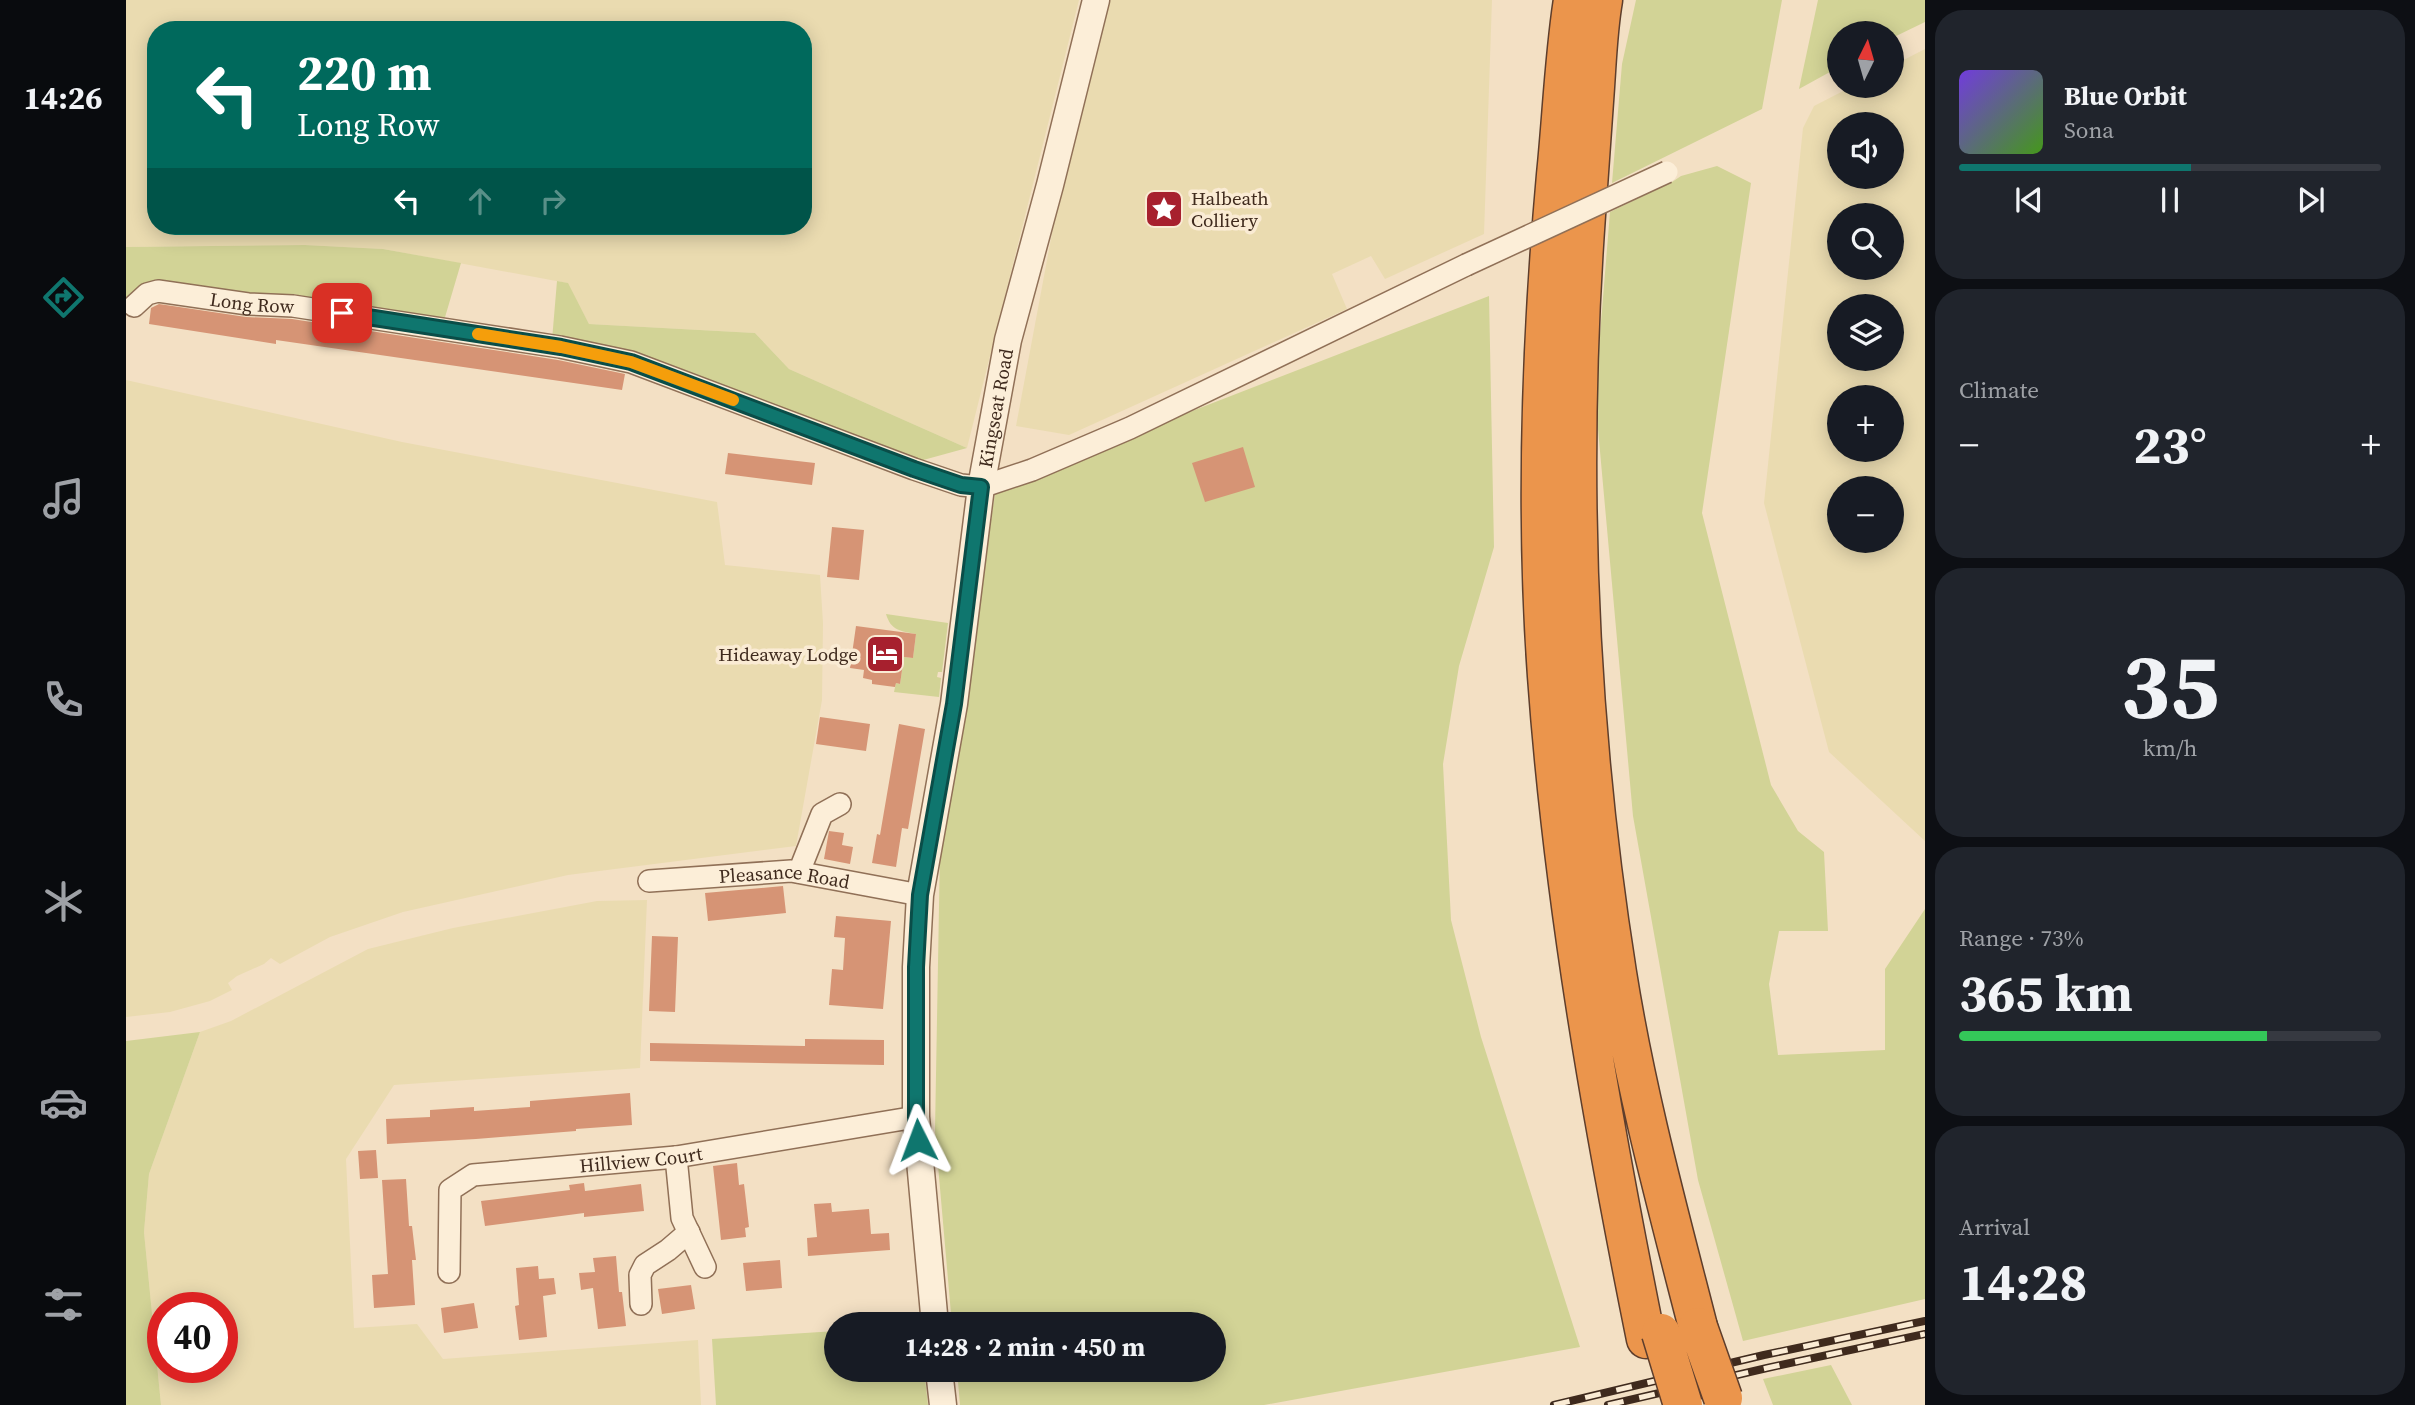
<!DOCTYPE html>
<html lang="en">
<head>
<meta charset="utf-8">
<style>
	:root { --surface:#171b24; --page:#20242c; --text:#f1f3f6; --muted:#9ea1a6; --line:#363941; --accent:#0f766e }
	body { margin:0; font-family:"Source Serif 4",serif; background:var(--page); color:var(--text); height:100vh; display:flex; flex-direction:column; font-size:26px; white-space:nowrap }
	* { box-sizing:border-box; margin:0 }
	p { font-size:23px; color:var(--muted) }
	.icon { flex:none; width:38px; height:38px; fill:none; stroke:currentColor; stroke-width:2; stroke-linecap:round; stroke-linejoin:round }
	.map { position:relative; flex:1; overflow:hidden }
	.panel { display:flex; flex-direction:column; gap:10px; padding:10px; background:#0d0f14; width:490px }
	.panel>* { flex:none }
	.hud { position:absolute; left:21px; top:21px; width:665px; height:214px; border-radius:28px; box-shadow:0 4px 18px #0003; background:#00695c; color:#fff; overflow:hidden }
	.needle { width:46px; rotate:5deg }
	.fabs { position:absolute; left:1701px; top:21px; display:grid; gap:14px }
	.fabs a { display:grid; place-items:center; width:77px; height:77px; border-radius:50%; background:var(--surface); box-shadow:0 4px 18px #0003; font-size:35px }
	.speed { position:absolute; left:21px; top:1292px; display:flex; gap:14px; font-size:35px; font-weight:700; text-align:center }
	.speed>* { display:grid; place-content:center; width:91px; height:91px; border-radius:50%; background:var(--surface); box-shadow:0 4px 18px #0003; line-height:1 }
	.speed .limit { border:10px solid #d22; background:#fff; color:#111 }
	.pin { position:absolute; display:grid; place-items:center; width:60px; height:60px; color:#fff; margin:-30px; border-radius:14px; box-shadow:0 4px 10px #0006 }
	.me { position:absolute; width:77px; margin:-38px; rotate:357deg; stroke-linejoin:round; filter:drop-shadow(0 0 5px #0008) }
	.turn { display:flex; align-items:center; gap:24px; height:147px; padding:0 35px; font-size:32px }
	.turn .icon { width:91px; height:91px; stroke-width:2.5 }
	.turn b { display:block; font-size:49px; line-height:60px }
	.lanes { display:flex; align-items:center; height:66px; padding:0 35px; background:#0003; justify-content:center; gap:35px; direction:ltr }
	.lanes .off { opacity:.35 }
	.big { font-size:52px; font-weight:700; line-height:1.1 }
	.panel .tile { flex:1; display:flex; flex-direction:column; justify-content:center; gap:10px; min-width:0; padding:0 24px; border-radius:28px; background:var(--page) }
	.panel .dial { align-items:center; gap:0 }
	.dial b { font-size:91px; line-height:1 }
	.song { display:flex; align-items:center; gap:21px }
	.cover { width:84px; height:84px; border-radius:10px; background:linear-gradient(135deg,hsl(260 70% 55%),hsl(100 70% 35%)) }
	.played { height:7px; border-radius:4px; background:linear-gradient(90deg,var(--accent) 55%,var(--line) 55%) }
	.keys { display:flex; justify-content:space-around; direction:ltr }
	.heat { display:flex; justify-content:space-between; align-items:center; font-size:38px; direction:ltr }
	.charge { height:10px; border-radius:5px; background:linear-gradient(90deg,#34c759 73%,var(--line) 0) }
	.trip { position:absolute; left:698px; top:1312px; width:402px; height:70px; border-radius:35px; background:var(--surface); box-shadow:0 4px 18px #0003; font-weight:700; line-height:70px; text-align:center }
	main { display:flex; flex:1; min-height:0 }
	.tabs { display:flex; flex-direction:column; width:126px; justify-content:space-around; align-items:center; background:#090b0e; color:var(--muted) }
	.tabs .icon { width:49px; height:49px }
	.tabs .selected { color:var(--accent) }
	.tabs b { font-size:32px; color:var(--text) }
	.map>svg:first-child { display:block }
</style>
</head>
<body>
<main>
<nav class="tabs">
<b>14:26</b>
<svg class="icon selected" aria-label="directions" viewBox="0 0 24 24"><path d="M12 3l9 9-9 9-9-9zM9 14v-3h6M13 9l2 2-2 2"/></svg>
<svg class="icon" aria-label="music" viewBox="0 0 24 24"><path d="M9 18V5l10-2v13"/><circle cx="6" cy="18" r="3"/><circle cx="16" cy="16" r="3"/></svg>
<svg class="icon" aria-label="phone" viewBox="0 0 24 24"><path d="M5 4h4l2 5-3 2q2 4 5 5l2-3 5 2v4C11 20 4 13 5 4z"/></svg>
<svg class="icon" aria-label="climate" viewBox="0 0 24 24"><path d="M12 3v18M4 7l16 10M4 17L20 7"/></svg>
<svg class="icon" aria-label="car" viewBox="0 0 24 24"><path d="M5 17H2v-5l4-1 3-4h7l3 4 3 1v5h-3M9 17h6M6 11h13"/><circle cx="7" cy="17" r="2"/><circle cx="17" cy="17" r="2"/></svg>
<svg class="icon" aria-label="filters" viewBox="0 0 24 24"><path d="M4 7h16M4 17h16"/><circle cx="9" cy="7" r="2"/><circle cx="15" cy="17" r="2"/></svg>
</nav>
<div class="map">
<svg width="1799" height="1405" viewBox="0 0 1799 1405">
	<rect width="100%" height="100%" fill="#f3e0c4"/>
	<path fill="#eadbb0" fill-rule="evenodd" d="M 0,0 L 953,0 L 841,448 L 663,369 L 629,333 L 463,324 L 441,283 L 257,249 L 179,245 L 0,247 ZM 30,30 L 677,30 L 677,226 L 30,226 Z
		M 983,0 L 1366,0 L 1358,234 L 1259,279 L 1245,256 L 1206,274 L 1221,309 L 943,435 L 890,426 L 933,196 Z
		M 1799,49 L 1799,841 L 1703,752 L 1638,503 L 1677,128 L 1688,106 L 1727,86 L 1766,86 L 1766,66 ZM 1713,124 L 1766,124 L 1766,177 L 1713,177 ZM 1713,215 L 1766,215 L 1766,268 L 1713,268 ZM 1713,306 L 1766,306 L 1766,359 L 1713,359 ZM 1713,397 L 1766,397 L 1766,450 L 1713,450 ZM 1713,488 L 1766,488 L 1766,541 L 1713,541 Z
		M 0,380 L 276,442 L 591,502 L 599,565 L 694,575 L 697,623 L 696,700 L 670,846 L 442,875 L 277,912 L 204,937 L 154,964 L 145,958 L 138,964 L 111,976 L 102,983 L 106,990 L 84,1001 L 44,1012 L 0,1017 Z
		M 521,900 L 514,1068 L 268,1085 L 220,1159 L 228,1328 L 291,1324 L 317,1359 L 572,1340 L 575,1405 L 35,1405 L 18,1232 L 23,1174 L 74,1032 L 105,1021 L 242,949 L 327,928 L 471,901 ZM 37,1307 L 96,1307 L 96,1367 L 37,1367 Z"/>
	<path fill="#d2d396" d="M 1510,0 L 1656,0 L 1636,109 L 1486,183 L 1496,64 Z
		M 1692,0 L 1799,0 L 1799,22 L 1766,38 L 1766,33 L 1713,33 L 1713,67 L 1673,89 Z
		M 1591,166 L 1625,183 L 1576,513 L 1645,785 L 1672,831 L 1698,852 L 1702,931 L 1653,931 L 1643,984 L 1652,1055 L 1759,1050 L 1759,969 L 1799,909 L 1799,1299 L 1617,1341 L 1572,1180 L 1507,816 L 1469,396 L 1484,212 L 1546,182 L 1555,176 Z
		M 179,245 L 257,249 L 335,263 L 317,324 L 167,294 L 85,295 L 0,305 L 0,247 Z
		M 431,281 L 442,283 L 463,324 L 629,333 L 663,369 L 841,448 L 790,462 L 426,340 Z
		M 1363,296 L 1368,547 L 1333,666 L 1317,764 L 1325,920 L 1355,1037 L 1454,1347 L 1138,1405 L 834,1405 L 831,1370 L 1088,1370 L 1088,1325 L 826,1325 L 809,1131 L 814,851 L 869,494 L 994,439 Z
		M 760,614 L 822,623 L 816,672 L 812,672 L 811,677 L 815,678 L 813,697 L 768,692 L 770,683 L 774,684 L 778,657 L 787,658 L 790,634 C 775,631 765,631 760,614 Z
		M 74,1032 L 23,1174 L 18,1232 L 35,1405 L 0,1405 L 0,1041 Z
		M 710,1331 L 710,1370 L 798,1370 L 802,1405 L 590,1405 L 586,1339 Z
		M 1705,1365 L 1726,1405 L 1647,1405 L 1637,1379 Z"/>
	<path fill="#d69475" d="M 33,304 L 120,317 L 166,319 L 432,360 L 499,374 L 496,390 L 150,340 L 150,344 L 23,324 L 25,308 Z
		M 1117,447 L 1129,487 L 1079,502 L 1066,463 Z
		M 602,453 L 689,463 L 686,485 L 599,474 Z
		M 706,527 L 738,530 L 733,580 L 701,577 Z
		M 730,626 L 790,634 L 787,658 L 778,657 L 774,684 L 770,683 L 769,687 L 746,684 L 746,680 L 737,678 L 738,670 L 724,668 Z
		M 694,717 L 744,724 L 740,751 L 690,744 Z
		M 773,724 L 799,729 L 782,829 L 776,828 L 770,867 L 746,863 L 751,834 L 754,835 Z
		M 703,831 L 718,833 L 716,845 L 727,847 L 724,864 L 698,859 Z
		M 657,886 L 660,913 L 582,921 L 579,893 Z
		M 710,916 L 765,921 L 757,1009 L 703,1005 L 706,969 L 717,970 L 719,938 L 708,937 Z
		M 526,936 L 552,937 L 549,1012 L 523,1011 Z
		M 679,1039 L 758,1040 L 758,1065 L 524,1061 L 524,1043 L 679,1046 Z
		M 504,1093 L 506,1125 L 450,1129 L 450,1131 L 350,1139 L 261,1144 L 260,1119 L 304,1117 L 304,1110 L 348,1107 L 348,1111 L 404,1107 L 404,1101 Z
		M 250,1150 L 252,1178 L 234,1179 L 232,1151 Z
		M 611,1163 L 613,1185 L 618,1184 L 623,1227 L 619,1228 L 620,1237 L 595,1240 L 587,1166 Z
		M 280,1179 L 283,1226 L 286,1226 L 290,1260 L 286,1260 L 289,1305 L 248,1308 L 246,1275 L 262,1274 L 256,1180 Z
		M 458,1183 L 459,1191 L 515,1184 L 518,1211 L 458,1217 L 458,1213 L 359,1226 L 355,1201 L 444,1190 L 443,1185 Z
		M 705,1203 L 706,1212 L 743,1209 L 745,1234 L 763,1233 L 764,1250 L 682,1256 L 681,1238 L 691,1237 L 688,1204 Z
		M 490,1256 L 493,1292 L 496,1292 L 500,1326 L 472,1329 L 467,1288 L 455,1290 L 453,1273 L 469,1272 L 467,1258 Z
		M 654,1260 L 656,1288 L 620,1291 L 617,1263 Z
		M 412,1266 L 413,1279 L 428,1278 L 430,1294 L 417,1296 L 421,1337 L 393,1340 L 389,1306 L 393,1305 L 390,1268 Z
		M 565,1285 L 569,1309 L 536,1314 L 532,1289 Z
		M 348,1303 L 352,1328 L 318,1333 L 315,1308 Z"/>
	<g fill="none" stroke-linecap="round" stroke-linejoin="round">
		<defs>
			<g id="minor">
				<path id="s1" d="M 8,306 L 21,294 L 32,291 L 122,304 L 167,306 L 434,347 L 505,362 L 788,469 L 835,485 L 855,487 L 906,470 L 1004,428 L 1340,265"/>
				<path d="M 673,872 L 696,814 L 714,804"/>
				<path id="s2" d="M 523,881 L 665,871 L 794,895"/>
				<path d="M 550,1157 L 556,1218 L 579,1267"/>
				<path id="s3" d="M 323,1272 L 324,1190 L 347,1175 L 550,1157 L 790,1117"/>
				<path d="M 515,1304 L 514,1275 L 519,1265 L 542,1250 L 563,1232"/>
			</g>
			<g id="tertiary">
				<path id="s4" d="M 809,1325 L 790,1117 L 790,967 L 794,895 L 828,704 L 855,487 L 882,340 L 924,185 L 970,0"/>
				<path d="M 813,1370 L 817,1405"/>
			</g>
			<path id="motorway" d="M 1447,0 C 1438,58 1436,117 1430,175 C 1415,342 1409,509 1421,676 C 1437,899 1476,1121 1520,1339
				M 1477,0 C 1472,29 1471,58 1469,87 C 1466,130 1463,172 1460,215 C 1442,468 1451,722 1491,973 C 1510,1093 1542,1210 1572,1327"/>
		</defs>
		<use href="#minor" stroke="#907057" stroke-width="24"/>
		<use href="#tertiary" stroke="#907057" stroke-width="29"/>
		<use href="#motorway" stroke="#5e3e2c" stroke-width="41"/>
		<use href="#minor" stroke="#fceed8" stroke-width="21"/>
		<use href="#tertiary" stroke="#fceed8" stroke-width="26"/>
		<use href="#motorway" stroke="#eb954c" stroke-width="38"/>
		<defs>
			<path id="rail" d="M 1428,1405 L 1638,1355 L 1799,1321
				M 1482,1405 L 1641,1368 L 1799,1334"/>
		</defs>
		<use href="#rail" stroke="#3f2a1d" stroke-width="8"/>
		<use href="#rail" stroke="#faebd4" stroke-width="5" stroke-dasharray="16" stroke-linecap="butt"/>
		<defs>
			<path id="minor-bridge" d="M 1340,265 L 1541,172"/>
			<path id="motorway-bridge" d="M 1572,1327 L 1597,1398
				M 1535,1333 L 1557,1405"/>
		</defs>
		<use href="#minor-bridge" stroke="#907057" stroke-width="24" stroke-linecap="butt"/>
		<use href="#motorway-bridge" stroke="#5e3e2c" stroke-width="41" stroke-linecap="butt"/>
		<use href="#minor-bridge" stroke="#fceed8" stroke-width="21"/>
		<use href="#motorway-bridge" stroke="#eb954c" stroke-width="38"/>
	</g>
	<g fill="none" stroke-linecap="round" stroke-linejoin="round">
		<defs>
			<path id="route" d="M 216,313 L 435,347 L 505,362 L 788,469 L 835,485 L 855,487 L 828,704 L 794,895 L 790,967 L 790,1117 L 792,1140"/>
		</defs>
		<use href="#route" stroke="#0a4d48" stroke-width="18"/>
		<use href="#route" stroke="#0f766e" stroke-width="12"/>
		<path stroke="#f59e0b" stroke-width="12" d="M 352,334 L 435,347 L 505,362 L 607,400"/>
	</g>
	<defs>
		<symbol id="sight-square" viewBox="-11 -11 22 22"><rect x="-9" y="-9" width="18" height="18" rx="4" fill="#a7202e" stroke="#faebd4"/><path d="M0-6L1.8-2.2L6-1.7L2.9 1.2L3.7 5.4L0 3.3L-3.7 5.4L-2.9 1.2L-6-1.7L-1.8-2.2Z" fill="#fff"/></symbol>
		<symbol id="hotel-square" viewBox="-11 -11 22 22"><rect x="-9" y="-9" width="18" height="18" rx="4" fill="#a7202e" stroke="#faebd4"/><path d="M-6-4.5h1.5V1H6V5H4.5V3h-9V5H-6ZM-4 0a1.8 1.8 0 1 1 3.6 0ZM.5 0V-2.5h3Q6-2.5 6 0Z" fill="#fff"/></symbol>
	</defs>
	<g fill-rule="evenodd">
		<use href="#sight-square" x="1016" y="187" width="44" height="44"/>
		<use href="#hotel-square" x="737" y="632" width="44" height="44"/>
	</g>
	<g text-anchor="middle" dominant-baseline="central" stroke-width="7" stroke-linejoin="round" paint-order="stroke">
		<g font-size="19" fill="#3f2a1d" stroke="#faebd4" text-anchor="start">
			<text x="1065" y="198">Halbeath<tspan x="1065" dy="22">Colliery</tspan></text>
			<text x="732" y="654" text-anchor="end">Hideaway Lodge</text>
		</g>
		<g font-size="19" fill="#3f2a1d" stroke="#faebd4">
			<text stroke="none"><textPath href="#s1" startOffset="124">Long Row</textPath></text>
			<text stroke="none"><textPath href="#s4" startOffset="924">Kingseat Road</textPath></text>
			<text stroke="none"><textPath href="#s2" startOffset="136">Pleasance Road</textPath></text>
			<text stroke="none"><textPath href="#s3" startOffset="278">Hillview Court</textPath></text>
		</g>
	</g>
</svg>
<div class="fabs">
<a><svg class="needle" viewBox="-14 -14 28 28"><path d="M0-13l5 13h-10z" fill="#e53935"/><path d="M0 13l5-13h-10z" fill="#9ea1a6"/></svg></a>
<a><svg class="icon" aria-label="sound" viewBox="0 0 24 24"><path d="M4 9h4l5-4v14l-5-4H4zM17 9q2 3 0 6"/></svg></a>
<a><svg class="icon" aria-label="search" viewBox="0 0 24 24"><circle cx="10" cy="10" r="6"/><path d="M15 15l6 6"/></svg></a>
<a><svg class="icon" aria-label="layers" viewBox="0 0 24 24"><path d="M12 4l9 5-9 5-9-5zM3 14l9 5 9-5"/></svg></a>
<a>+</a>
<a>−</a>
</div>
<div class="speed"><div class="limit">40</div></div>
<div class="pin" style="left:216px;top:313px;background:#d93025"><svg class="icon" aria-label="arrive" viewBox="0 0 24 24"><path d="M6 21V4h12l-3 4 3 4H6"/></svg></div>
<svg class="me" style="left:792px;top:1140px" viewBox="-20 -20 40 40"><path d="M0-17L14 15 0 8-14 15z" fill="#0f766e" stroke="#fff" stroke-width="4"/></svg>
<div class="trip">14:28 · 2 min · 450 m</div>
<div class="hud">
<div class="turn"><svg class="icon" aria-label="left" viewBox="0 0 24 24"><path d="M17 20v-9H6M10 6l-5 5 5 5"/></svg><div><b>220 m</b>Long Row</div></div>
<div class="lanes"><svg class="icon" aria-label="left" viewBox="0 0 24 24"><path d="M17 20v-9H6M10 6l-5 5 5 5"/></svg><svg class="icon off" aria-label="ahead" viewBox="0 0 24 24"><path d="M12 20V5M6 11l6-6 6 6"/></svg><svg class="icon off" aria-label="right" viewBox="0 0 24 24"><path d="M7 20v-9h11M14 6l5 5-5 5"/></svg></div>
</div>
</div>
<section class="panel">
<div class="tile">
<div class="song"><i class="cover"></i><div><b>Blue Orbit</b><p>Sona</p></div></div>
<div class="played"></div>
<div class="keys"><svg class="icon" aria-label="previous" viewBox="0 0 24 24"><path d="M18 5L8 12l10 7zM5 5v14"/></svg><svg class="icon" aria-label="pause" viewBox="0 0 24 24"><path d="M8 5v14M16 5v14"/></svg><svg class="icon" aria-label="next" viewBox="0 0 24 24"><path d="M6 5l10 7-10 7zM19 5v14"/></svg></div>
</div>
<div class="tile"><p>Climate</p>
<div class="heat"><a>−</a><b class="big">23°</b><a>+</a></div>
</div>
<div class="tile dial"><b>35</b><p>km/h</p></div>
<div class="tile"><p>Range · 73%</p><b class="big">365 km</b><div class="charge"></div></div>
<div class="tile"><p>Arrival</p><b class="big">14:28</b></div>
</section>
</main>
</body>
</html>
